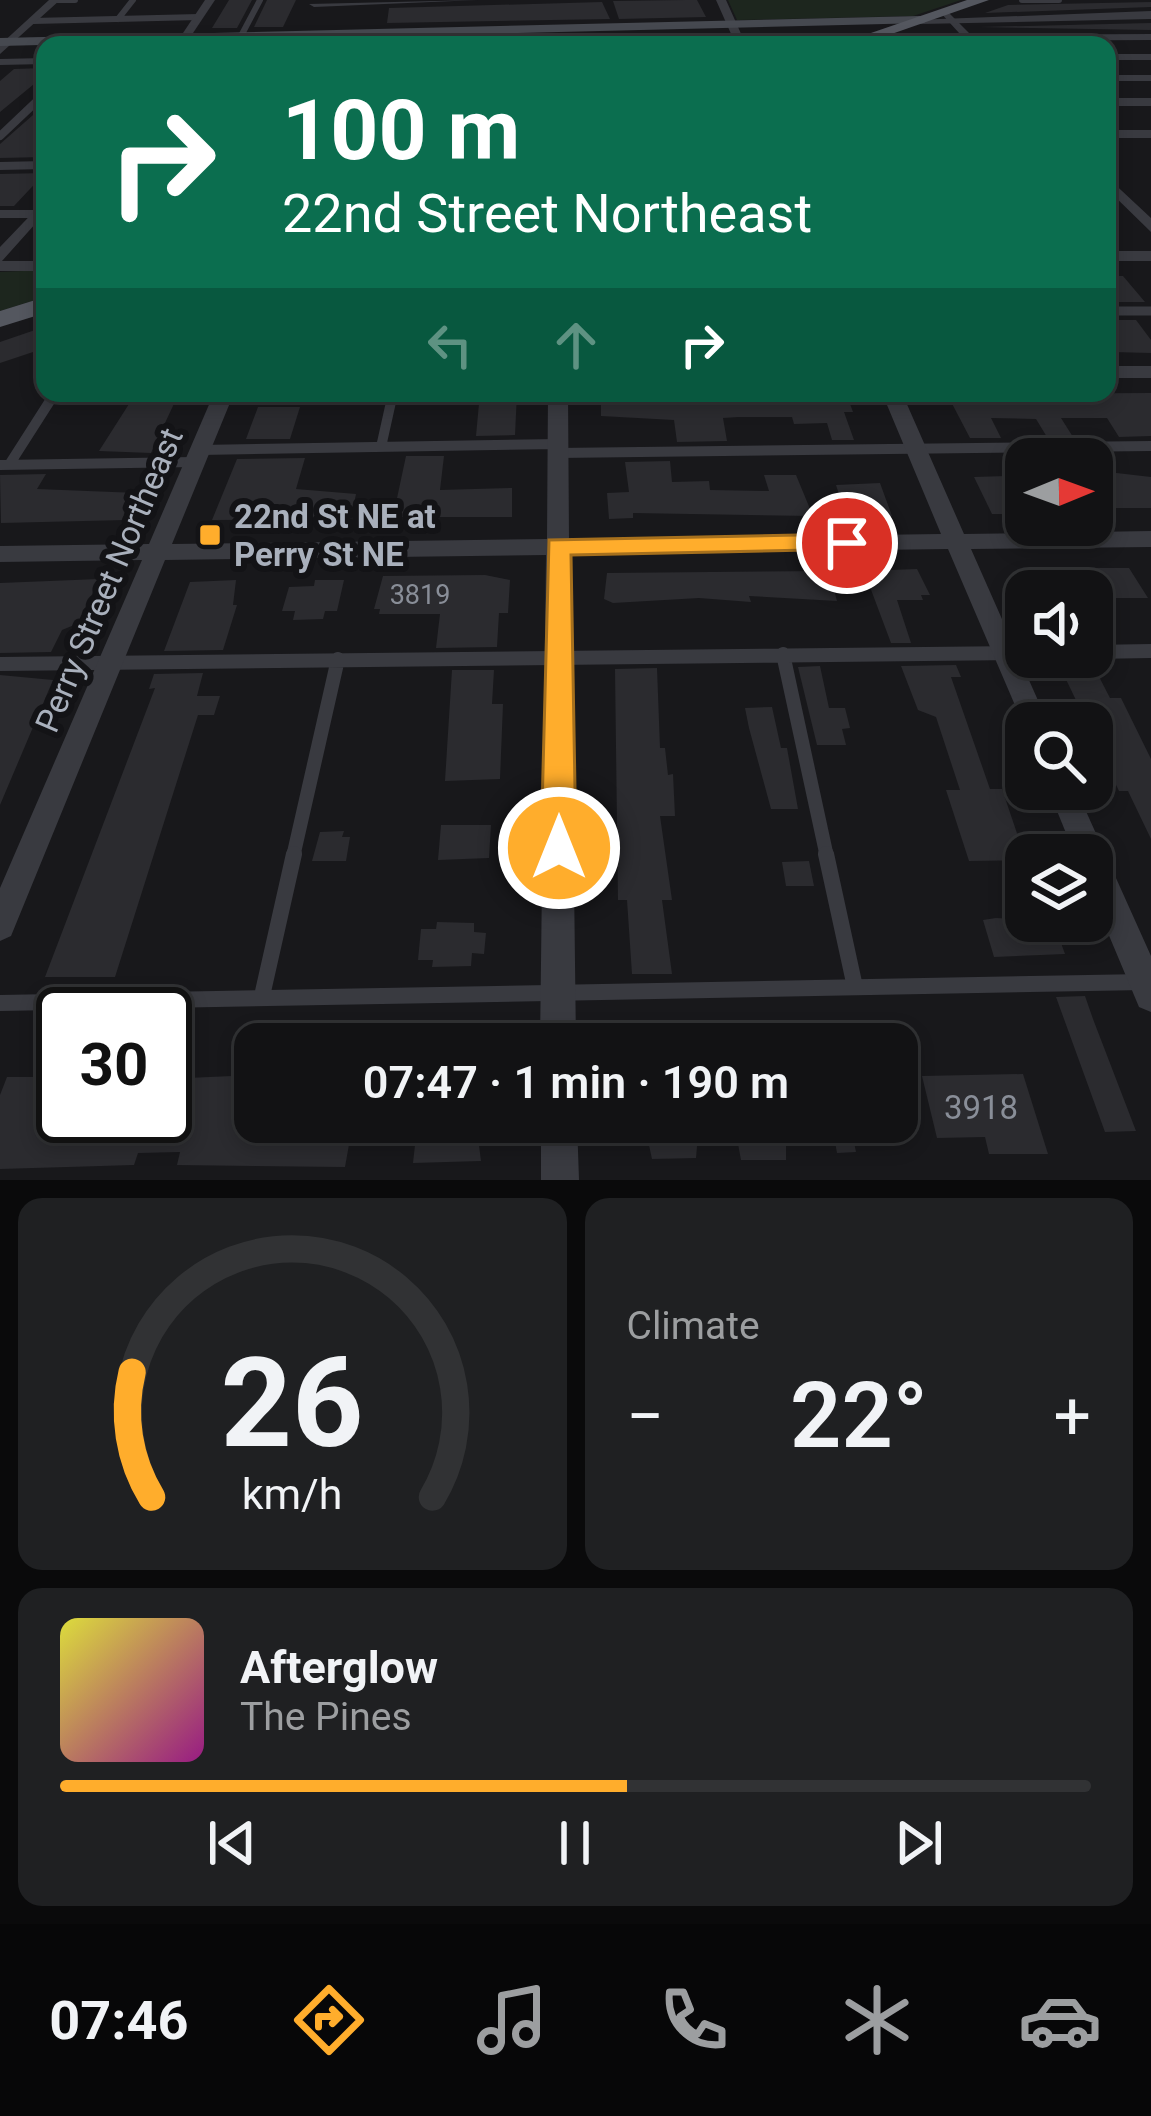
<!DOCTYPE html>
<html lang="en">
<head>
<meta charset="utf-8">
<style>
	:root { --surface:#121214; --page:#1f2022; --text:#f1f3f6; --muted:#9c9ea0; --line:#313234; --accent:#ffad2c }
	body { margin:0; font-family:Roboto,sans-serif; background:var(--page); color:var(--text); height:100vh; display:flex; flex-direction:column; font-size:45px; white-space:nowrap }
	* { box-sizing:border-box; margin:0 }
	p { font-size:39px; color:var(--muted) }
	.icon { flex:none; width:66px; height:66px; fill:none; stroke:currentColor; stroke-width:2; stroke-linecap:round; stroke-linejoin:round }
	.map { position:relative; height:1180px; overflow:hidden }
	.drawer { display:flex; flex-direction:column; gap:18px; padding:18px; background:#0a0a0b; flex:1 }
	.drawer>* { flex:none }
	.hud { position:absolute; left:36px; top:36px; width:1080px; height:366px; border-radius:24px; box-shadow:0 6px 18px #0003,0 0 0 3px var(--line); background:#0b6e4f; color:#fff; overflow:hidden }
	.needle { width:78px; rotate:89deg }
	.buttons { position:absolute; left:1005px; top:438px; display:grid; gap:24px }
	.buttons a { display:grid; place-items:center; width:108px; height:108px; border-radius:24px; background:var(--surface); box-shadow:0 6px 18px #0003,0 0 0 3px var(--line); font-size:60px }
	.speed { position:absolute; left:36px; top:987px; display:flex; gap:24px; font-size:60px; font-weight:700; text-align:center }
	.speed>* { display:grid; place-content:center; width:156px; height:156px; border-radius:50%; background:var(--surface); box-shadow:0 6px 18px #0003,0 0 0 3px var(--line); line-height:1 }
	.speed .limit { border:6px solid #111; border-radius:18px; background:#fff; color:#111 }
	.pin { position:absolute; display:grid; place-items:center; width:102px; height:102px; color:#fff; margin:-51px; border:6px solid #fff; border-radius:50%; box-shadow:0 3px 12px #0007 }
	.me { position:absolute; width:132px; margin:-66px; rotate:0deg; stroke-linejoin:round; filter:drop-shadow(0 0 9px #0008) }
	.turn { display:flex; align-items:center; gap:42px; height:252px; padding:0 48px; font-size:54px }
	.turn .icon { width:156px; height:156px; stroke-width:2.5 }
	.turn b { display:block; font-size:84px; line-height:102px }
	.lanes { display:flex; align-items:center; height:114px; padding:0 48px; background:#0003; justify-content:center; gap:60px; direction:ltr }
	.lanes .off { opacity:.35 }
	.big { font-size:90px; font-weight:600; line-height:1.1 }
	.drawer .card { flex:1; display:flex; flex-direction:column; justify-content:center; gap:18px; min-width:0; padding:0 42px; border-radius:24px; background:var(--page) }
	.drawer .dial { align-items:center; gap:0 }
	.dial svg { height:312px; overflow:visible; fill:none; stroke:var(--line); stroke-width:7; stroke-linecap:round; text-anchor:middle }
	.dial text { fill:var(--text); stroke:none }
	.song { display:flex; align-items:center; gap:36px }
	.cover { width:144px; height:144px; border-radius:18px; background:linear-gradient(135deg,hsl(60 70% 55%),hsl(310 70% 35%)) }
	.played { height:12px; border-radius:6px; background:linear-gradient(90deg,var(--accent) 55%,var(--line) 55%) }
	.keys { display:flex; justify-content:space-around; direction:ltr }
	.heat { display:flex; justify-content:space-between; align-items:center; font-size:66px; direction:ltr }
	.drawer .tiles { flex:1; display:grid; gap:18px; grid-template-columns:1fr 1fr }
	.card:last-child { grid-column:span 2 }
	.trip { position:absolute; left:234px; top:1023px; width:684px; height:120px; border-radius:24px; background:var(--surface); box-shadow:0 6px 18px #0003,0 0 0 3px var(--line); font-weight:600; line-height:120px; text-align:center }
	.tabs { display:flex; height:192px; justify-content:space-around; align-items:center; background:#070708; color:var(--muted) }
	.tabs .icon { width:84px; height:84px }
	.tabs .selected { color:var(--accent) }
	.tabs b { font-size:54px; color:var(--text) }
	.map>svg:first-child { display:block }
</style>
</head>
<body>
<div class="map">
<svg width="1151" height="1180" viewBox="0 0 1151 1180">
	<rect width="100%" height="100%" fill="#18181b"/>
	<path fill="#1d261e" d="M 728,0 L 961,0 L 913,16 L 737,20 Z
		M 45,270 L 45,297 L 0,311 L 0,272 Z"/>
	<path fill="#2b2b2f" d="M 229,0 L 252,0 L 237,28 L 212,28 Z
		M 267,0 L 296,0 L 283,27 L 254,27 Z
		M 685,0 L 697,0 L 706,17 L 619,19 L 613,1 Z
		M 602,2 L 610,19 L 387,23 L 389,8 Z
		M 1151,2 L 1151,7 L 985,13 L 1008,5 Z
		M 1151,23 L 1151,30 L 979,27 Z
		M 45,68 L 45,75 L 0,112 L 0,81 L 14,69 Z
		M 41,108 L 45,157 L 0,158 L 0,144 Z
		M 45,173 L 14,206 L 0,206 L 0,174 Z
		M 1107,276 L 1123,276 L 1145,302 L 1107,302 Z
		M 1107,320 L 1136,320 L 1151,340 L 1151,353 L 1112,352 Z
		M 38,329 L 45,348 L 0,363 L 0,342 Z
		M 136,393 L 179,393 L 151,453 L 99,451 Z
		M 480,393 L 517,393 L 515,435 L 476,436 Z
		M 846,393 L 853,412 L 844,412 L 854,440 L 832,440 L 827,423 L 794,424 L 792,417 L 738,417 L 723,418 L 727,441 L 677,442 L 674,420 L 601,416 L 601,395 Z
		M 1151,393 L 1151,436 L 1119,437 L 1107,418 L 1061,418 L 1073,437 L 1047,437 L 1036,419 L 991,418 L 1001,438 L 970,438 L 947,394 Z
		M 258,407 L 300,407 L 290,439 L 246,439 Z
		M 406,456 L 444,456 L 440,490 L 512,488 L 512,517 L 393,517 Z
		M 305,458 L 296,489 L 356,494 L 351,519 L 212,520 L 237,459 Z
		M 670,461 L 672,482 L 709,481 L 710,490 L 769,491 L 764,475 L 796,475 L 813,516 L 633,513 L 633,518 L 609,519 L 607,493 L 629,492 L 625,462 Z
		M 1108,472 L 1151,477 L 1151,508 L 1092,508 L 1092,473 Z
		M 46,474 L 37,489 L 138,493 L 126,520 L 1,523 L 0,475 Z
		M 1006,476 L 1015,491 L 1026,491 L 1026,514 L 992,514 L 974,477 Z
		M 880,483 L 892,516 L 846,516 L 836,485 Z
		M 1065,568 L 1129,568 L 1148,598 L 1092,598 L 1092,591 L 1078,591 Z
		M 917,569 L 930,595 L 921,595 L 923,600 L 897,600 L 911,643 L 891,643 L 864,571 Z
		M 829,571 L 837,601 L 749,596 L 751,602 L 699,598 L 613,603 L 604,599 L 607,573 Z
		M 485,575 L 510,580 L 508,613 L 499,613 L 497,647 L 436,648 L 440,614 L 379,614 L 380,609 L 374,609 L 383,576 Z
		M 99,579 L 79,623 L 62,630 L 51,652 L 0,653 L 0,583 Z
		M 236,580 L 233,605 L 237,605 L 223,650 L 164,651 L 190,582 Z
		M 315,580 L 344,580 L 337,611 L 325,611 L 323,619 L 293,620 L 295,611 L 282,611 L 289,587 L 314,586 Z
		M 956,665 L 961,677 L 951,677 L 990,789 L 1002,789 L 1026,860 L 969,861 L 946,790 L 960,790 L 936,717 L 918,710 L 901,666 Z
		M 820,666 L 829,708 L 845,708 L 850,728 L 842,729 L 846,745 L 817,745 L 798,667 Z
		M 1060,667 L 1094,667 L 1110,698 L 1121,698 L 1151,759 L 1151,839 L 1128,791 L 1119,791 L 1092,735 L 1092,723 L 1087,723 Z
		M 657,668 L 660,748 L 665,748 L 668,775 L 673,774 L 675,816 L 660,816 L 672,900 L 662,900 L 672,974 L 632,974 L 627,900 L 618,900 L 615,669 Z
		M 452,670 L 494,670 L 492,704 L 503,704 L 500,779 L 445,781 Z
		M 203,673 L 197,696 L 220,696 L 214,715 L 198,715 L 115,977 L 45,977 L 155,688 L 149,689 L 154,674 Z
		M 0,675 L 53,680 L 0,805 Z
		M 772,707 L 781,748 L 787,748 L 798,809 L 771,809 L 749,728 L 745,708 Z
		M 441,825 L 491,825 L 489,858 L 438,860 Z
		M 344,831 L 342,837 L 350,837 L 346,861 L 312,861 L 320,832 Z
		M 809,861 L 814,886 L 786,886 L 782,862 Z
		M 996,918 L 1053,921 L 1065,954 L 994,957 L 983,920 Z
		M 437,922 L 474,923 L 474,932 L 486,933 L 484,954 L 472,953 L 471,966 L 432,967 L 433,960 L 418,960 L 421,929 L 436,929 Z
		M 1085,996 L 1093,1019 L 1136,1131 L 1105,1132 L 1056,997 Z
		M 638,1022 L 677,1022 L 679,1044 L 637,1044 Z
		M 436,1023 L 491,1023 L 491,1043 L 435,1044 Z
		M 1023,1074 L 1048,1154 L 989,1154 L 985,1137 L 937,1138 L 922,1076 Z
		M 255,1075 L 255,1122 L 353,1122 L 345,1167 L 177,1165 L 180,1152 L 138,1153 L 134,1165 L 0,1169 L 0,1095 L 7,1077 L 38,1077 L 34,1089 L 63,1088 L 63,1116 L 176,1116 L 187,1078 Z
		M 426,1122 L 476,1122 L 481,1161 L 413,1163 L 416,1136 L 425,1135 Z
		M 644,1122 L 699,1122 L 696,1158 L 652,1159 Z
		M 734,1122 L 867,1122 L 871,1142 L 854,1142 L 856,1152 L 837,1153 L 835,1142 L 786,1143 L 786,1160 L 741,1160 Z"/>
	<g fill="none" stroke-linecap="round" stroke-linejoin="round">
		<path stroke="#393a40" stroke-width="6" d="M 54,0 L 75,0
			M 1022,0 L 1059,0
			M 118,19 L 133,0
			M 33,21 L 199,17
			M 445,32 L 449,45
			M 241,36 L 260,0
			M 970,38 L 1151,37
			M 696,45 L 740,43
			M 0,62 L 45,61
			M 1107,78 L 1151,78
			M 34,104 L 45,93"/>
		<path stroke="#393a40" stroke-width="8" d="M 1107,134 L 1151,134
			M 0,136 L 37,101
			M 0,166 L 45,165
			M 0,214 L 37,214"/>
		<path stroke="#393a40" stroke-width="9" d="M 1107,311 L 1151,311"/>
		<path stroke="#393a40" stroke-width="10" d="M 381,447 L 393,393
			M 200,450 L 559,444
			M 558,453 L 1151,446
			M 0,465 L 194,462
			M 9,465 L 55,393"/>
		<path stroke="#393a40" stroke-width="14" d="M 1092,652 L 1151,651
			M 783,654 L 827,857
			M 0,664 L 1026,653
			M 293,857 L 338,659"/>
		<path stroke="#393a40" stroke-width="16" d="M 826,854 L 855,987
			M 262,996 L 294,854
			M 0,1003 L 1145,982"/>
		<path fill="#393a40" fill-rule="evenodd" d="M 49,0 L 60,0 L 0,54 L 0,45 Z
			M 205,0 L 215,0 L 185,45 L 175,45 Z
			M 478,0 L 314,7 L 309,4 Z
			M 716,0 L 726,0 L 746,45 L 736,45 Z
			M 939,11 L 947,11 L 981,45 L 970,45 Z
			M 1107,54 L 1151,54 L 1151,60 L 1107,60 Z
			M 1107,98 L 1151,98 L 1151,106 L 1107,106 Z
			M 1107,177 L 1151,218 L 1151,232 L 1107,189 Z
			M 45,200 L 45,213 L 2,261 L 45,261 L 45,271 L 0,271 L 0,247 Z
			M 1107,251 L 1151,251 L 1151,261 L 1107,261 Z
			M 1107,366 L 1151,366 L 1151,378 L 1107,378 Z
			M 214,393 L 234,393 L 172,544 L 547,539 L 548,393 L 568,393 L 569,539 L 941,534 L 882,393 L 902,393 L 964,534 L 1151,531 L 1151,547 L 971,549 L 1048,723 L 1026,723 L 1026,731 L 948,549 L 570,554 L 576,1044 L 540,1044 L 546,555 L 165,560 L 11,936 L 0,941 L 0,888 L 142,560 L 0,562 L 0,546 L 149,544 Z
			M 1048,789 L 1076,789 L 1151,956 L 1151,1012 L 1139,1007 L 1092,895 L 1092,855 L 1075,855 Z
			M 541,1122 L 577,1122 L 579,1180 L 541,1180 Z"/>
		<path fill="#393a40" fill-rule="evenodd" d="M 1151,11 L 1151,19 L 920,24 L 914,20 Z"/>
		<path fill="#464950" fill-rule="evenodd" d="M 920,16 L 925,23 L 0,46 L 0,38 Z"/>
		<path fill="#54575f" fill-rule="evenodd" d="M 967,0 L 989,0 L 860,45 L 836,45 Z
			M 45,297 L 45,313 L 0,327 L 0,311 Z"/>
	</g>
	<path fill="#ffad2c" stroke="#a6701d" stroke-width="3" d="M 847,534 L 856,536 L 856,549 L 571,555 L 576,848 L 571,859 L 559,863 L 546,859 L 541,848 L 549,540 Z"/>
	<rect fill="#ffad2c" stroke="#131316" stroke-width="4.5" x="198" y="523" width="24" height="24" rx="6"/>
	<g text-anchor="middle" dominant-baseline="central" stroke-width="12" stroke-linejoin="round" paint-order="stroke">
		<g font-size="27" fill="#898e98">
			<text x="420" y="595">3819</text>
		</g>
		<g font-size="33" font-weight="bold" fill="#a9b0bc" stroke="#131316" text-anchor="start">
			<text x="234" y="516">22nd St NE at<tspan x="234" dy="38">Perry St NE</tspan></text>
		</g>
		<g font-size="33" fill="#a9b0bc" stroke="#131316">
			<text transform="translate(109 580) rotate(-67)">Perry Street Northeast</text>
		</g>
		<g font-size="33" fill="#898e98">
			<text x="981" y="1107">3918</text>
		</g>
	</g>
</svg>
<div class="buttons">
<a><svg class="needle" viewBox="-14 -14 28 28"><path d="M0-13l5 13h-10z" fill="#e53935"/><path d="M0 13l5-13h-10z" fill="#9c9ea0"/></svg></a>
<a><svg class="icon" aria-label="sound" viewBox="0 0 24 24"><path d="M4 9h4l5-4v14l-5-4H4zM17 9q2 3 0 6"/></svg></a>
<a><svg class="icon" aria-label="search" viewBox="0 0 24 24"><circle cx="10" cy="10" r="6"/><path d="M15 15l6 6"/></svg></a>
<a><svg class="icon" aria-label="layers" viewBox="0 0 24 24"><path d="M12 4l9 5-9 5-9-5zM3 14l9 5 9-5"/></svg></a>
</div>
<div class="speed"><div class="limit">30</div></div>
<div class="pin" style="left:847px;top:543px;background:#d93025"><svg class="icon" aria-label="arrive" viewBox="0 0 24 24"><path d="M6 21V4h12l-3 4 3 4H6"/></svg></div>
<svg class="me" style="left:559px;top:848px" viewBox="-20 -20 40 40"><circle r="17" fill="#ffad2c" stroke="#fff" stroke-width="3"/><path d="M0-11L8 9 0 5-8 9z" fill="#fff"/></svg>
<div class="trip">07:47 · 1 min · 190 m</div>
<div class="hud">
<div class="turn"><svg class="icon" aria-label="right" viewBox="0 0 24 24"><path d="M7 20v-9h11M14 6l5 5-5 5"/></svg><div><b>100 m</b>22nd Street Northeast</div></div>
<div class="lanes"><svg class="icon off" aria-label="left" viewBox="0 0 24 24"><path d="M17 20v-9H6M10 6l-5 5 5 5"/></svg><svg class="icon off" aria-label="ahead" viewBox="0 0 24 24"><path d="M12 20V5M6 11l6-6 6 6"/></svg><svg class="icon" aria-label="right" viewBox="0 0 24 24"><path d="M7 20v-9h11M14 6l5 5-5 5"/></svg></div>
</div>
</div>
<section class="drawer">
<div class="tiles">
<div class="card dial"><svg viewBox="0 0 100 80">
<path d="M14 69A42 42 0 1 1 86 69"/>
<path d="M14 69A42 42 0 0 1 9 37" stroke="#ffad2c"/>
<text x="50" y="56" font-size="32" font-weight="700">26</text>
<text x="50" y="72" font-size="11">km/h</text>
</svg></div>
<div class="card"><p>Climate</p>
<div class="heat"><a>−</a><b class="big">22°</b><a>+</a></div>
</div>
<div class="card">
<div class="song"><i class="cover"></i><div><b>Afterglow</b><p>The Pines</p></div></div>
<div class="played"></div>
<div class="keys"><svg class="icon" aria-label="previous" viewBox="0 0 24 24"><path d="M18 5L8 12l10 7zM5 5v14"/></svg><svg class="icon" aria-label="pause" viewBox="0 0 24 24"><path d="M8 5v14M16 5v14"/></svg><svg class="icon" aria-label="next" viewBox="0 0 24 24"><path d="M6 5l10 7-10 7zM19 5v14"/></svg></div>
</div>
</div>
</section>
<nav class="tabs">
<b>07:46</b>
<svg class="icon selected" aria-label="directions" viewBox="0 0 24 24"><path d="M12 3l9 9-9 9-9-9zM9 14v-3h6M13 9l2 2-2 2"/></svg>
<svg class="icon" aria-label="music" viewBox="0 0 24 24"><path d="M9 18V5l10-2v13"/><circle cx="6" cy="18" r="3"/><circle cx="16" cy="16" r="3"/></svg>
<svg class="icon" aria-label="phone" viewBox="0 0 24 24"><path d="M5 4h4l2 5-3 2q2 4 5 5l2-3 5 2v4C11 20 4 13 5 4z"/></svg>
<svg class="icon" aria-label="climate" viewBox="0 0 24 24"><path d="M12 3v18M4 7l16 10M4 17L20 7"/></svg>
<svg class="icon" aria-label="car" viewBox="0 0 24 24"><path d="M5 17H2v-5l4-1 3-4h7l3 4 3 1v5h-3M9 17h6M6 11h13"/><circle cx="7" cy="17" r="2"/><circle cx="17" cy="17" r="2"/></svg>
</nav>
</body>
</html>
